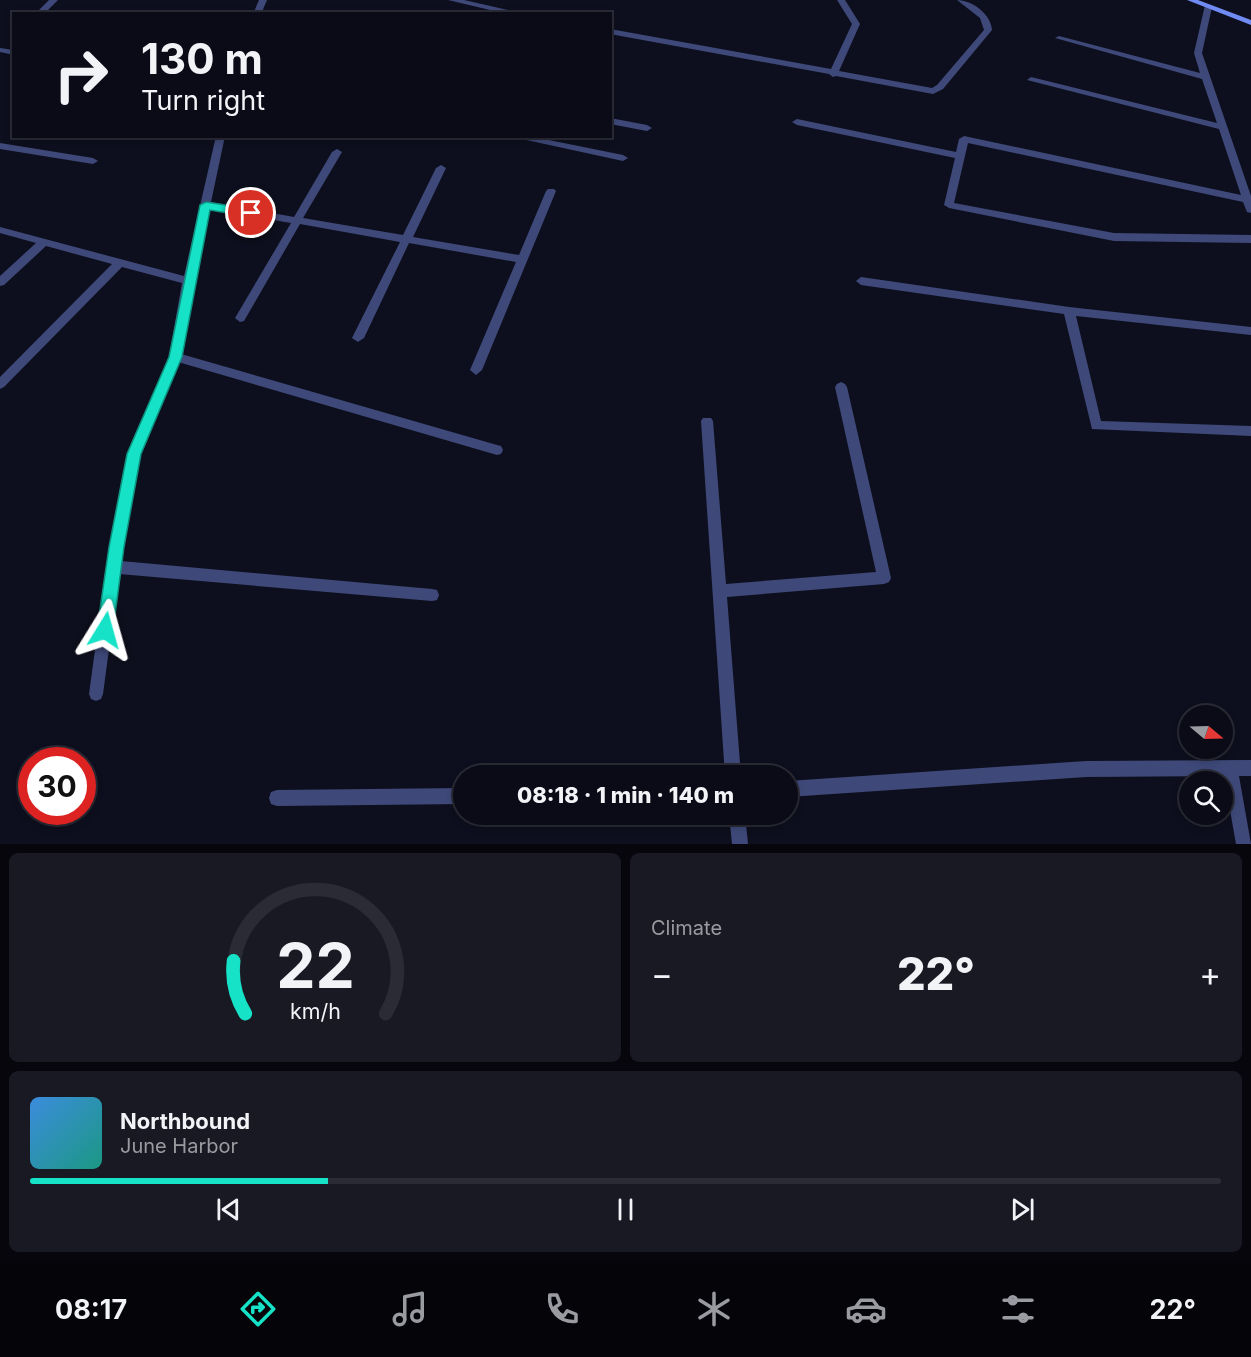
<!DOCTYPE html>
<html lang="en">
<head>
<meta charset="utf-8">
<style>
	:root { --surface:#0a0b16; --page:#181923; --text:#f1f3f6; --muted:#999ba1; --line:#2a2b35; --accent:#15e2c6 }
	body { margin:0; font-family:Inter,sans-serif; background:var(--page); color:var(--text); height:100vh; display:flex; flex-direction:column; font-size:22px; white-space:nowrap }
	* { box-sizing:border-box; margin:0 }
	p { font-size:20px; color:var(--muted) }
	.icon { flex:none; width:33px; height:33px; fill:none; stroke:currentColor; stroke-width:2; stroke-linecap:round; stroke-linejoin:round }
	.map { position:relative; height:844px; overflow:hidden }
	.side { display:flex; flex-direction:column; gap:9px; padding:9px; background:#06060c; flex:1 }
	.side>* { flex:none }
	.banner { position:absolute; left:12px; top:12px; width:600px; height:126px; border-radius:0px; box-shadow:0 3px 9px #0003,0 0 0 2px var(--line); background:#0a0b16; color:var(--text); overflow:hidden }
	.needle { width:39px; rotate:109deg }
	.fabs { position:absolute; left:1179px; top:705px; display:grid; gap:12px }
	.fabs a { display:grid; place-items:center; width:54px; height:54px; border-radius:50%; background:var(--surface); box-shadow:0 3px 9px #0003,0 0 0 2px var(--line); font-size:30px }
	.speed { position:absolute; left:18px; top:747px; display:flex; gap:12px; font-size:30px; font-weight:700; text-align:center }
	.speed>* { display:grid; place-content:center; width:78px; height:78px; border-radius:50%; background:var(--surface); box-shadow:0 3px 9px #0003,0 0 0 2px var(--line); line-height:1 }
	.speed .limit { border:9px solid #d22; background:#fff; color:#111 }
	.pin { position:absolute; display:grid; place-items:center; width:51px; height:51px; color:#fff; margin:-26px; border:3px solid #fff; border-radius:50%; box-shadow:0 2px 6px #0007 }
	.me { position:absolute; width:66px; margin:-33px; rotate:8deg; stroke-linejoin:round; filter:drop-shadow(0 0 4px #0008) }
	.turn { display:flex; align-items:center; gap:21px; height:126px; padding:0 30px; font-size:27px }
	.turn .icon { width:78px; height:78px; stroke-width:2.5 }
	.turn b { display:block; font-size:42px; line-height:51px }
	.big { font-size:45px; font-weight:800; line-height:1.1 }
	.side .widget { flex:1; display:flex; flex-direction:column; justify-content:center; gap:9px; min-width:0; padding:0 21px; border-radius:9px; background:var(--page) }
	.side .dial { align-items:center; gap:0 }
	.dial svg { height:156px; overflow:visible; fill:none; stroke:var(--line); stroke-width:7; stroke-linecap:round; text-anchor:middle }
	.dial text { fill:var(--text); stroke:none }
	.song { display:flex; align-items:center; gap:18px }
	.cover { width:72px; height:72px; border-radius:9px; background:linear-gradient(135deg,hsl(210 70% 55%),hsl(170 70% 35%)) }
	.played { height:6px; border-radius:3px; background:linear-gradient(90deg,var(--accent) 25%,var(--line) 25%) }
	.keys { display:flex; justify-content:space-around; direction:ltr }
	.heat { display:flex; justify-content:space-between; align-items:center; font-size:33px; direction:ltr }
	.side .tiles { flex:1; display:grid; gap:9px; grid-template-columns:1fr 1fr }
	.widget:last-child { grid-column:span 2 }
	.trip { position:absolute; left:453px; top:765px; width:345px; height:60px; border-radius:30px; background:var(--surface); box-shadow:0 3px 9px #0003,0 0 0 2px var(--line); font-weight:800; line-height:60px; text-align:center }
	.dock { display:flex; height:96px; justify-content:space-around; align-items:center; background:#040409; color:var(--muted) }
	.dock .icon { width:42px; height:42px }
	.dock .current { color:var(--accent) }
	.dock b { font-size:27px; color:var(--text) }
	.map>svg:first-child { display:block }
</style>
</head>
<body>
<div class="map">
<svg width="1251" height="844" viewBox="0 0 1251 844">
	<rect width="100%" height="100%" fill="#0e0f1e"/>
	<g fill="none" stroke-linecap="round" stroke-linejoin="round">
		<path fill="#3e4979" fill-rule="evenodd" d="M 49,0 L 58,0 L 44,14 L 35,14 Z
			M 259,0 L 267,0 L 261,14 L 253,14 Z
			M 448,0 L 464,0 L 525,14 L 507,14 Z
			M 837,0 L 845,0 L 860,24 L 839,71 L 932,88 L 937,85 L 984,30 L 980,18 L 957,0 C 972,0 991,14 992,30 L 943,89 L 933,94 L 836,76 L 833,77 L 829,74 L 610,34 L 610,29 L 831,69 L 852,24 Z
			M 1205,5 L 1212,7 L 1202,53 L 1251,196 L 1251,213 L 1247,212 L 1243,202 L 968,143 L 954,203 L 1114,233 L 1251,235 L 1251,243 L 1114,241 L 949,208 L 944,205 L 955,158 L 797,125 L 792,122 L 797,119 L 956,152 L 959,139 L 964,136 L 1241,195 L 1219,129 L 1027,80 L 1031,77 L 1217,123 L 1202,79 L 1055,38 L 1059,36 L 1200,73 L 1194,53 Z
			M 0,48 L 14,50 L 14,55 L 0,52 Z
			M 610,118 L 647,125 L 652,128 L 647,131 L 610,124 Z
			M 216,136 L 225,136 L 211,202 L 294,217 L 332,152 L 337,149 L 342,152 L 303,218 L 403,235 L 436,168 L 441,165 L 446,168 L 413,237 L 519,255 L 546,191 L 548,189 L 554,189 L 556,191 L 482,370 L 476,375 L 470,370 L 516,262 L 409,243 L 364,338 L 358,342 L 352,338 L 400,242 L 300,224 L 244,321 L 240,322 L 235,318 L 291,223 L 209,209 L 193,281 L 181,354 L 497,445 L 501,446 L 503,450 L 501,454 L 497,455 L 178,362 L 140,454 L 121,561 L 432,589 L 437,590 L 439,595 L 437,600 L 432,601 L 119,574 L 103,694 L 101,699 L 96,701 L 91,699 L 89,694 L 109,547 L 128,454 L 169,357 L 182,283 L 122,267 L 4,387 L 0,389 L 0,377 L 112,264 L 46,246 L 4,285 L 0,286 L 0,276 L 36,243 L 0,233 L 0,227 L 184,276 Z
			M 508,136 L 529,136 L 623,155 L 628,158 L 623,161 Z
			M 0,143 L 93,158 L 98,161 L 93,164 L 0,149 Z
			M 861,277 L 1069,307 L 1251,327 L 1251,335 L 1076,316 L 1101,421 L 1251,426 L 1251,436 L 1092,429 L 1064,314 L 861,285 L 856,281 Z
			M 841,382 L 845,384 L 847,387 L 891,578 L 889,582 L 884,584 L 727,597 L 741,776 L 725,776 L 701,421 L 703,418 L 711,418 L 713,421 L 726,584 L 876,572 L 835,387 L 837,384 Z
			M 1251,760 L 1251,776 L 1239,776 L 1251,844 L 1236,844 L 1224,776 L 1086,777 L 788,797 L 788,781 L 1086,761 Z
			M 464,788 L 464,804 L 277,806 L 271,804 L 269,798 L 271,792 L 277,790 Z
			M 729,814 L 745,814 L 748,844 L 732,844 Z"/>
		<path fill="#708bf2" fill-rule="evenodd" d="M 1187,0 L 1198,0 L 1251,20 L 1251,25 Z"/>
	</g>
	<path fill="#15e2c6" stroke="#0e9381" stroke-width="1.5" d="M 206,202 L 251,209 L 257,213 L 251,217 L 210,210 L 182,357 L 141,454 L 124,547 L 113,630 L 110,636 L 105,638 L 99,636 L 97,630 L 109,547 L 127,454 L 169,357 L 200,205 Z"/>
</svg>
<div class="fabs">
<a><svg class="needle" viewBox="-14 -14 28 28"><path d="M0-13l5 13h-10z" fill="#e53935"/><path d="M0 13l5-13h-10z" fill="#999ba1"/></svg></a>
<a><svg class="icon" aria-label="search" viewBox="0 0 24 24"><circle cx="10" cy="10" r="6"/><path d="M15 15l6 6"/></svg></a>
</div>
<div class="speed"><div class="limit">30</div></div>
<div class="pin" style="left:251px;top:213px;background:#d93025"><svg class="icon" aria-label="arrive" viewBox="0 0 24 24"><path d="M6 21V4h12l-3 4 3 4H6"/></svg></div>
<svg class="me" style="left:105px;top:630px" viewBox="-20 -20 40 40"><path d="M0-17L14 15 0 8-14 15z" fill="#15e2c6" stroke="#fff" stroke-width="4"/></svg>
<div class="trip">08:18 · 1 min · 140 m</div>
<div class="banner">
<div class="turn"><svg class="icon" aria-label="right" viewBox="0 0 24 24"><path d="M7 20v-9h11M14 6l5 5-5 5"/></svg><div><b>130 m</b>Turn right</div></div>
</div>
</div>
<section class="side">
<div class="tiles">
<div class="widget dial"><svg viewBox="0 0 100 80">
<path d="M14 69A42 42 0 1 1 86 69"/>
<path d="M14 69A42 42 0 0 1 8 42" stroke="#15e2c6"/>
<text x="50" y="56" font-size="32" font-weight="700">22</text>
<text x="50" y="72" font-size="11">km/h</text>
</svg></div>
<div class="widget"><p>Climate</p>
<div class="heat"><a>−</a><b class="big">22°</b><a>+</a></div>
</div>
<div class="widget">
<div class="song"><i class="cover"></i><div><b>Northbound</b><p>June Harbor</p></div></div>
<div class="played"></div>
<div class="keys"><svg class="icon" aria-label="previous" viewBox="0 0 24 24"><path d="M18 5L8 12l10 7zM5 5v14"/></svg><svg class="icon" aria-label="pause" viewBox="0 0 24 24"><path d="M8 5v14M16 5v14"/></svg><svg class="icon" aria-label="next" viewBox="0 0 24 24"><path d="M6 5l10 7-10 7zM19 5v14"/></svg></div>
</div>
</div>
</section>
<nav class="dock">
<b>08:17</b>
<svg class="icon current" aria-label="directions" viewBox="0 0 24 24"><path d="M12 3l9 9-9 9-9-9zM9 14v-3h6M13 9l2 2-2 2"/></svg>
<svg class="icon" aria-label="music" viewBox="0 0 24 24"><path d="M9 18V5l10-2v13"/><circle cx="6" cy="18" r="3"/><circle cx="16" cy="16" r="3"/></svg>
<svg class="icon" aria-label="phone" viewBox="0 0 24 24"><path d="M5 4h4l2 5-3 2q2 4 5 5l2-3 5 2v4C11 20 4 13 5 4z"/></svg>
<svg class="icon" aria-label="climate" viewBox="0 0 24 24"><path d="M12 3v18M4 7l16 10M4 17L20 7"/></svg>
<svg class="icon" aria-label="car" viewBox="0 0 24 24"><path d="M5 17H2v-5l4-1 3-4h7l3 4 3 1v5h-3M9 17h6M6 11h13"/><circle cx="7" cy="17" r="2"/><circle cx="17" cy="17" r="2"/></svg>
<svg class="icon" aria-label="filters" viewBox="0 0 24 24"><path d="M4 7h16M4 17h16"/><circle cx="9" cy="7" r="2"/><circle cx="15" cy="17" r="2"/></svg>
<b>22°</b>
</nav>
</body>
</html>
